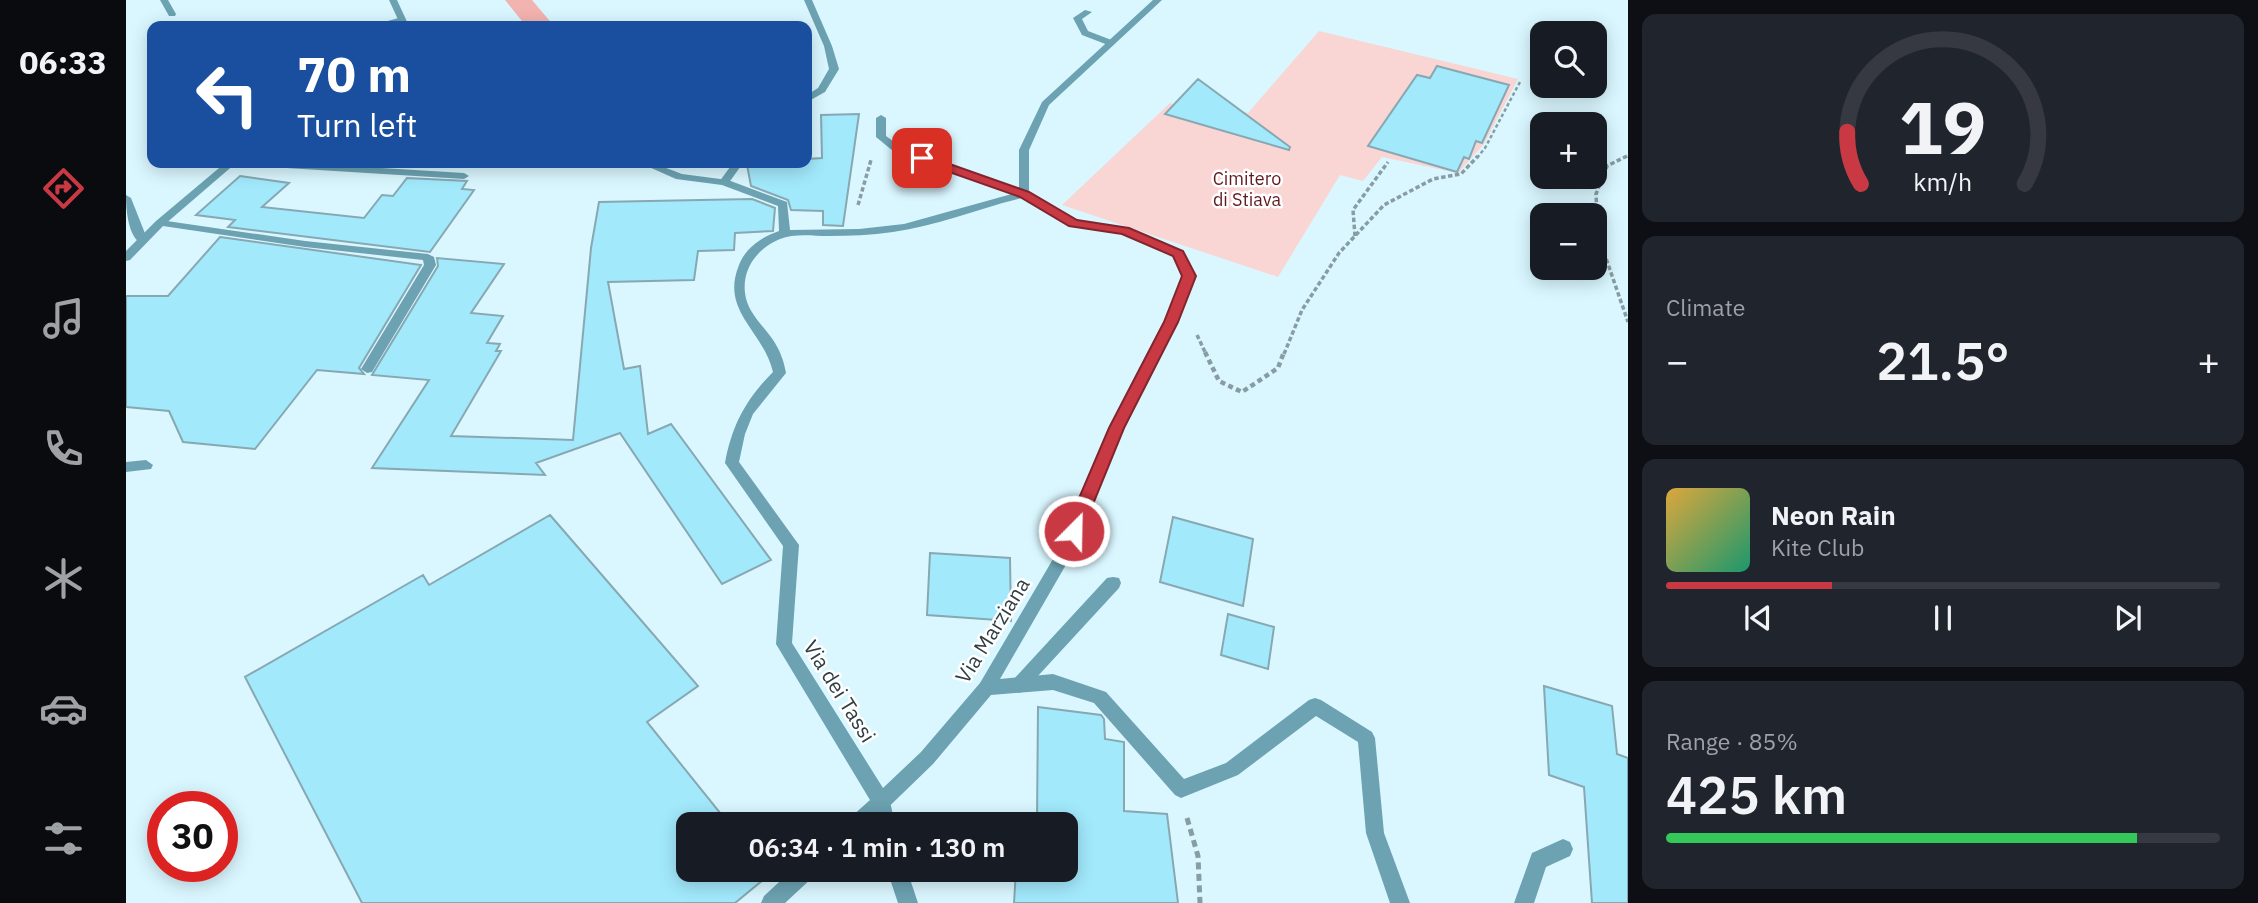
<!DOCTYPE html>
<html lang="en">
<head>
<meta charset="utf-8">
<style>
	:root { --surface:#171b24; --page:#20242c; --text:#f1f3f6; --muted:#9ea1a6; --line:#363941; --accent:#c93943 }
	body { margin:0; font-family:"IBM Plex Sans",sans-serif; background:var(--page); color:var(--text); height:100vh; display:flex; flex-direction:column; font-size:26px; white-space:nowrap }
	* { box-sizing:border-box; margin:0 }
	p { font-size:23px; color:var(--muted) }
	.icon { flex:none; width:38px; height:38px; fill:none; stroke:currentColor; stroke-width:2; stroke-linecap:round; stroke-linejoin:round }
	.map { position:relative; flex:1; overflow:hidden }
	.details { display:flex; flex-direction:column; gap:14px; padding:14px; background:#0d0f14; width:630px }
	.details>* { flex:none }
	.top-card { position:absolute; left:21px; top:21px; width:665px; height:147px; border-radius:14px; box-shadow:0 4px 18px #0003; background:#1a4fa0; color:#fff; overflow:hidden }
	.controls { position:absolute; left:1404px; top:21px; display:grid; gap:14px }
	.controls a { display:grid; place-items:center; width:77px; height:77px; border-radius:14px; background:var(--surface); box-shadow:0 4px 18px #0003; font-size:35px }
	.speed { position:absolute; left:21px; top:791px; display:flex; gap:14px; font-size:35px; font-weight:700; text-align:center }
	.speed>* { display:grid; place-content:center; width:91px; height:91px; border-radius:50%; background:var(--surface); box-shadow:0 4px 18px #0003; line-height:1 }
	.speed .limit { border:10px solid #d22; background:#fff; color:#111 }
	.pin { position:absolute; display:grid; place-items:center; width:60px; height:60px; color:#fff; margin:-30px; border-radius:14px; box-shadow:0 4px 10px #0006 }
	.me { position:absolute; width:77px; margin:-38px; rotate:23deg; stroke-linejoin:round; filter:drop-shadow(0 0 5px #0008) }
	.turn { display:flex; align-items:center; gap:24px; height:147px; padding:0 35px; font-size:32px }
	.turn .icon { width:91px; height:91px; stroke-width:2.5 }
	.turn b { display:block; font-size:49px; line-height:60px }
	.big { font-size:52px; font-weight:600; line-height:1.1 }
	.details .widget { flex:1; display:flex; flex-direction:column; justify-content:center; gap:10px; min-width:0; padding:0 24px; border-radius:14px; background:var(--page) }
	.details .dial { align-items:center; gap:0 }
	.dial svg { height:182px; overflow:visible; fill:none; stroke:var(--line); stroke-width:7; stroke-linecap:round; text-anchor:middle }
	.dial text { fill:var(--text); stroke:none }
	.song { display:flex; align-items:center; gap:21px }
	.cover { width:84px; height:84px; border-radius:10px; background:linear-gradient(135deg,hsl(40 70% 55%),hsl(160 70% 35%)) }
	.played { height:7px; border-radius:4px; background:linear-gradient(90deg,var(--accent) 30%,var(--line) 30%) }
	.keys { display:flex; justify-content:space-around; direction:ltr }
	.heat { display:flex; justify-content:space-between; align-items:center; font-size:38px; direction:ltr }
	.charge { height:10px; border-radius:5px; background:linear-gradient(90deg,#34c759 85%,var(--line) 0) }
	.trip { position:absolute; left:550px; top:812px; width:402px; height:70px; border-radius:14px; background:var(--surface); box-shadow:0 4px 18px #0003; font-weight:600; line-height:70px; text-align:center }
	main { display:flex; flex:1; min-height:0 }
	.menu { display:flex; flex-direction:column; width:126px; justify-content:space-around; align-items:center; background:#090b0e; color:var(--muted) }
	.menu .icon { width:49px; height:49px }
	.menu .current { color:var(--accent) }
	.menu b { font-size:32px; color:var(--text) }
	.map>svg:first-child { display:block }
</style>
</head>
<body>
<main>
<nav class="menu">
<b>06:33</b>
<svg class="icon current" aria-label="directions" viewBox="0 0 24 24"><path d="M12 3l9 9-9 9-9-9zM9 14v-3h6M13 9l2 2-2 2"/></svg>
<svg class="icon" aria-label="music" viewBox="0 0 24 24"><path d="M9 18V5l10-2v13"/><circle cx="6" cy="18" r="3"/><circle cx="16" cy="16" r="3"/></svg>
<svg class="icon" aria-label="phone" viewBox="0 0 24 24"><path d="M5 4h4l2 5-3 2q2 4 5 5l2-3 5 2v4C11 20 4 13 5 4z"/></svg>
<svg class="icon" aria-label="climate" viewBox="0 0 24 24"><path d="M12 3v18M4 7l16 10M4 17L20 7"/></svg>
<svg class="icon" aria-label="car" viewBox="0 0 24 24"><path d="M5 17H2v-5l4-1 3-4h7l3 4 3 1v5h-3M9 17h6M6 11h13"/><circle cx="7" cy="17" r="2"/><circle cx="17" cy="17" r="2"/></svg>
<svg class="icon" aria-label="filters" viewBox="0 0 24 24"><path d="M4 7h16M4 17h16"/><circle cx="9" cy="7" r="2"/><circle cx="15" cy="17" r="2"/></svg>
</nav>
<div class="map">
<svg width="1502" height="903" viewBox="0 0 1502 903">
	<rect width="100%" height="100%" fill="#daf7ff"/>
	<path fill="#f9d5d3" d="M 1193,31 L 1392,79 L 1358,144 L 1332,173 L 1256,157 L 1237,181 L 1214,175 L 1152,277 L 936,205 L 1044,103 L 1099,119 L 1107,109 L 1122,113 Z"/>
	<g fill="none" stroke-linecap="round" stroke-linejoin="round">
		<path fill="#f3b3b0" fill-rule="evenodd" d="M 379,0 L 406,0 L 428,26 L 400,26 Z"/>
	</g>
	<path fill="#a2e9fc" stroke="#87a8b2" stroke-width="2" d="M 1311,66 L 1383,85 L 1356,143 L 1350,141 L 1343,159 L 1338,157 L 1331,172 L 1242,146 L 1291,75 L 1304,78 Z
		M 1072,79 L 1164,147 L 1163,150 L 1039,114 Z
		M 733,114 L 717,226 L 697,225 L 697,211 L 665,210 L 662,200 L 625,186 L 621,165 L 681,163 L 681,159 L 696,158 L 695,115 Z
		M 114,176 L 163,183 L 136,207 L 238,218 L 256,195 L 267,196 L 281,178 L 341,181 L 336,189 L 348,190 L 304,252 L 102,227 L 109,220 L 70,215 Z
		M 626,199 L 649,208 L 647,231 L 609,233 L 608,250 L 572,251 L 568,280 L 482,282 L 498,369 L 514,366 L 522,434 L 545,424 L 645,560 L 596,584 L 494,433 L 410,463 L 419,475 L 246,468 L 303,380 L 246,375 L 312,266 L 311,258 L 378,264 L 345,313 L 377,316 L 361,343 L 374,344 L 370,351 L 375,351 L 325,436 L 447,440 L 465,248 L 473,202 Z
		M 94,237 L 295,265 L 233,368 L 238,374 L 191,370 L 129,449 L 57,442 L 43,411 L 0,407 L 0,296 L 42,296 Z
		M 424,515 L 572,686 L 521,722 L 603,824 L 562,824 L 562,870 L 639,870 L 643,875 L 609,903 L 236,903 L 119,677 L 297,575 L 303,585 Z
		M 1047,517 L 1127,539 L 1117,606 L 1034,582 Z
		M 804,553 L 884,558 L 885,621 L 801,615 Z
		M 1102,614 L 1148,627 L 1142,669 L 1095,655 Z
		M 1418,686 L 1486,706 L 1491,754 L 1502,758 L 1502,903 L 1466,903 L 1458,787 L 1423,775 Z
		M 912,707 L 975,715 L 978,719 L 979,739 L 998,742 L 998,811 L 1041,814 L 1052,903 L 888,903 L 890,870 L 940,870 L 940,824 L 893,824 L 893,819 L 911,821 Z"/>
	<g fill="none" stroke-linecap="round" stroke-linejoin="round">
		<path stroke="#889da3" stroke-width="2.5" stroke-dasharray="3.5 2.5" stroke-linecap="butt" d="M 1351,158 L 1359,148 L 1395,80
			M 1498,158 L 1502,156"/>
		<path stroke="#889da3" stroke-width="3.5" stroke-dasharray="4.5 2.5" stroke-linecap="butt" d="M 1501,156 L 1481,166 L 1470,194 L 1472,235 L 1502,322
			M 732,205 L 745,160
			M 1229,236 L 1227,210 L 1262,162
			M 1071,335 L 1080,354
			M 1158,354 L 1176,310 L 1213,253 L 1258,205 L 1307,179 L 1335,174 L 1352,156"/>
		<path stroke="#889da3" stroke-width="4.5" stroke-dasharray="5 3.5" stroke-linecap="butt" d="M 1079,352 L 1093,381 L 1116,392 L 1152,368 L 1158,352"/>
		<path stroke="#889da3" stroke-width="5" stroke-dasharray="7 4.5" stroke-linecap="butt" d="M 1061,818 L 1072,856 L 1074,903"/>
		<path fill="#6ca2b1" fill-rule="evenodd" d="M 34,0 L 42,0 L 50,14 L 49,16 L 43,16 Z
			M 678,0 L 686,0 L 706,46 L 713,69 L 699,92 L 681,102 L 681,95 L 692,88 L 703,69 L 698,46 Z
			M 959,10 L 966,12 L 956,19 L 962,31 L 988,41 L 988,45 L 982,45 L 956,35 L 947,18 Z
			M 276,17 L 279,18 L 279,22 L 259,26 L 244,26 Z
			M 755,115 L 760,118 L 760,136 L 775,147 L 903,194 L 898,197 L 894,196 L 767,151 L 750,137 L 750,118 Z
			M 122,163 L 173,163 L 338,173 L 343,176 L 338,179 L 127,166 Z
			M 607,163 L 617,163 L 602,184 L 594,184 L 593,182 Z
			M 0,195 L 5,198 L 22,241 L 20,243 L 16,244 C 2,237 0,210 0,195 Z
			M 34,220 L 179,241 L 302,254 L 308,257 L 310,265 L 246,372 L 241,373 L 235,369 L 298,265 L 297,260 L 179,247 L 30,225 L 30,221 Z
			M 20,460 L 27,465 L 25,469 L 0,472 L 0,462 Z
			M 987,577 L 993,578 L 995,583 L 993,588 L 899,690 L 893,693 L 887,690 L 884,685 L 887,680 L 981,578 Z
			M 756,794 L 763,797 L 769,824 L 751,824 L 747,803 L 749,797 Z
			M 761,870 L 781,870 L 792,903 L 772,903 Z"/>
		<path fill="#6ca2b1" fill-rule="evenodd" d="M 263,0 L 271,0 L 283,26 L 275,26 Z
			M 1027,0 L 1036,0 L 923,105 L 903,150 L 903,193 L 951,220 L 1003,229 L 1056,252 L 1069,276 L 1051,322 L 997,428 L 945,556 L 874,679 L 927,674 L 980,692 L 1058,779 L 1100,763 L 1183,700 L 1189,698 L 1195,700 L 1246,732 L 1249,738 L 1258,833 L 1284,903 L 1264,903 L 1240,833 L 1232,742 L 1190,716 L 1112,775 L 1055,798 L 1049,795 L 968,703 L 927,690 L 865,695 L 807,764 L 745,824 L 723,824 L 725,817 L 744,800 L 650,644 L 657,546 L 599,463 C 606,425 620,399 647,372 C 637,330 594,311 613,265 C 620,247 636,237 653,231 L 652,206 L 596,185 L 550,179 L 514,163 L 527,163 L 556,174 L 602,180 L 661,202 L 664,230 L 733,229 L 778,224 L 893,192 L 893,150 L 916,102 ZM 896,198 L 944,225 L 996,234 L 1047,256 L 1057,276 L 1039,322 L 983,428 L 930,554 L 854,683 L 795,752 L 757,788 L 666,643 L 673,545 L 613,462 L 619,434 L 627,414 L 660,373 C 658,362 655,353 649,343 C 639,327 621,313 619,293 C 616,268 632,248 654,239 C 668,233 688,236 702,236 C 724,236 745,235 767,232 C 811,226 853,208 896,198 Z
			M 99,163 L 110,163 L 38,225 L 4,260 L 0,261 L 0,251 L 30,221 Z
			M 1437,839 L 1444,842 L 1447,849 L 1444,856 L 1420,867 L 1408,903 L 1388,903 L 1406,853 Z
			M 666,870 L 690,870 L 687,877 L 659,903 L 635,903 L 638,896 Z"/>
	</g>
	<path fill="#c93943" stroke="#83252c" stroke-width="2" d="M 792,156 L 801,156 L 903,192 L 951,220 L 1003,228 L 1057,251 L 1070,276 L 1052,322 L 998,428 L 954,536 L 942,536 L 939,531 L 983,428 L 1038,322 L 1056,276 L 1047,256 L 996,234 L 943,226 L 894,197 L 792,161 Z"/>
	<g text-anchor="middle" dominant-baseline="central" stroke-width="5" stroke-linejoin="round" paint-order="stroke">
		<g font-size="18" fill="#631a1e" stroke="#fff">
			<text x="1121" y="178">Cimitero<tspan x="1121" dy="21">di Stiava</tspan></text>
		</g>
		<g font-size="21" fill="#303e42" stroke="#fff">
			<text transform="translate(866 630) rotate(-58)">Via Marziana</text>
			<text transform="translate(714 691) rotate(58)">Via dei Tassi</text>
		</g>
	</g>
</svg>
<div class="controls">
<a><svg class="icon" aria-label="search" viewBox="0 0 24 24"><circle cx="10" cy="10" r="6"/><path d="M15 15l6 6"/></svg></a>
<a>+</a>
<a>−</a>
</div>
<div class="speed"><div class="limit">30</div></div>
<div class="pin" style="left:796px;top:158px;background:#d93025"><svg class="icon" aria-label="arrive" viewBox="0 0 24 24"><path d="M6 21V4h12l-3 4 3 4H6"/></svg></div>
<svg class="me" style="left:948px;top:531px" viewBox="-20 -20 40 40"><circle r="17" fill="#c93943" stroke="#fff" stroke-width="3"/><path d="M0-11L8 9 0 5-8 9z" fill="#fff"/></svg>
<div class="trip">06:34 · 1 min · 130 m</div>
<div class="top-card">
<div class="turn"><svg class="icon" aria-label="left" viewBox="0 0 24 24"><path d="M17 20v-9H6M10 6l-5 5 5 5"/></svg><div><b>70 m</b>Turn left</div></div>
</div>
</div>
<section class="details">
<div class="widget dial"><svg viewBox="0 0 100 80">
<path d="M14 69A42 42 0 1 1 86 69"/>
<path d="M14 69A42 42 0 0 1 8 46" stroke="#c93943"/>
<text x="50" y="56" font-size="32" font-weight="700">19</text>
<text x="50" y="72" font-size="11">km/h</text>
</svg></div>
<div class="widget"><p>Climate</p>
<div class="heat"><a>−</a><b class="big">21.5°</b><a>+</a></div>
</div>
<div class="widget">
<div class="song"><i class="cover"></i><div><b>Neon Rain</b><p>Kite Club</p></div></div>
<div class="played"></div>
<div class="keys"><svg class="icon" aria-label="previous" viewBox="0 0 24 24"><path d="M18 5L8 12l10 7zM5 5v14"/></svg><svg class="icon" aria-label="pause" viewBox="0 0 24 24"><path d="M8 5v14M16 5v14"/></svg><svg class="icon" aria-label="next" viewBox="0 0 24 24"><path d="M6 5l10 7-10 7zM19 5v14"/></svg></div>
</div>
<div class="widget"><p>Range · 85%</p><b class="big">425 km</b><div class="charge"></div></div>
</section>
</main>
</body>
</html>
